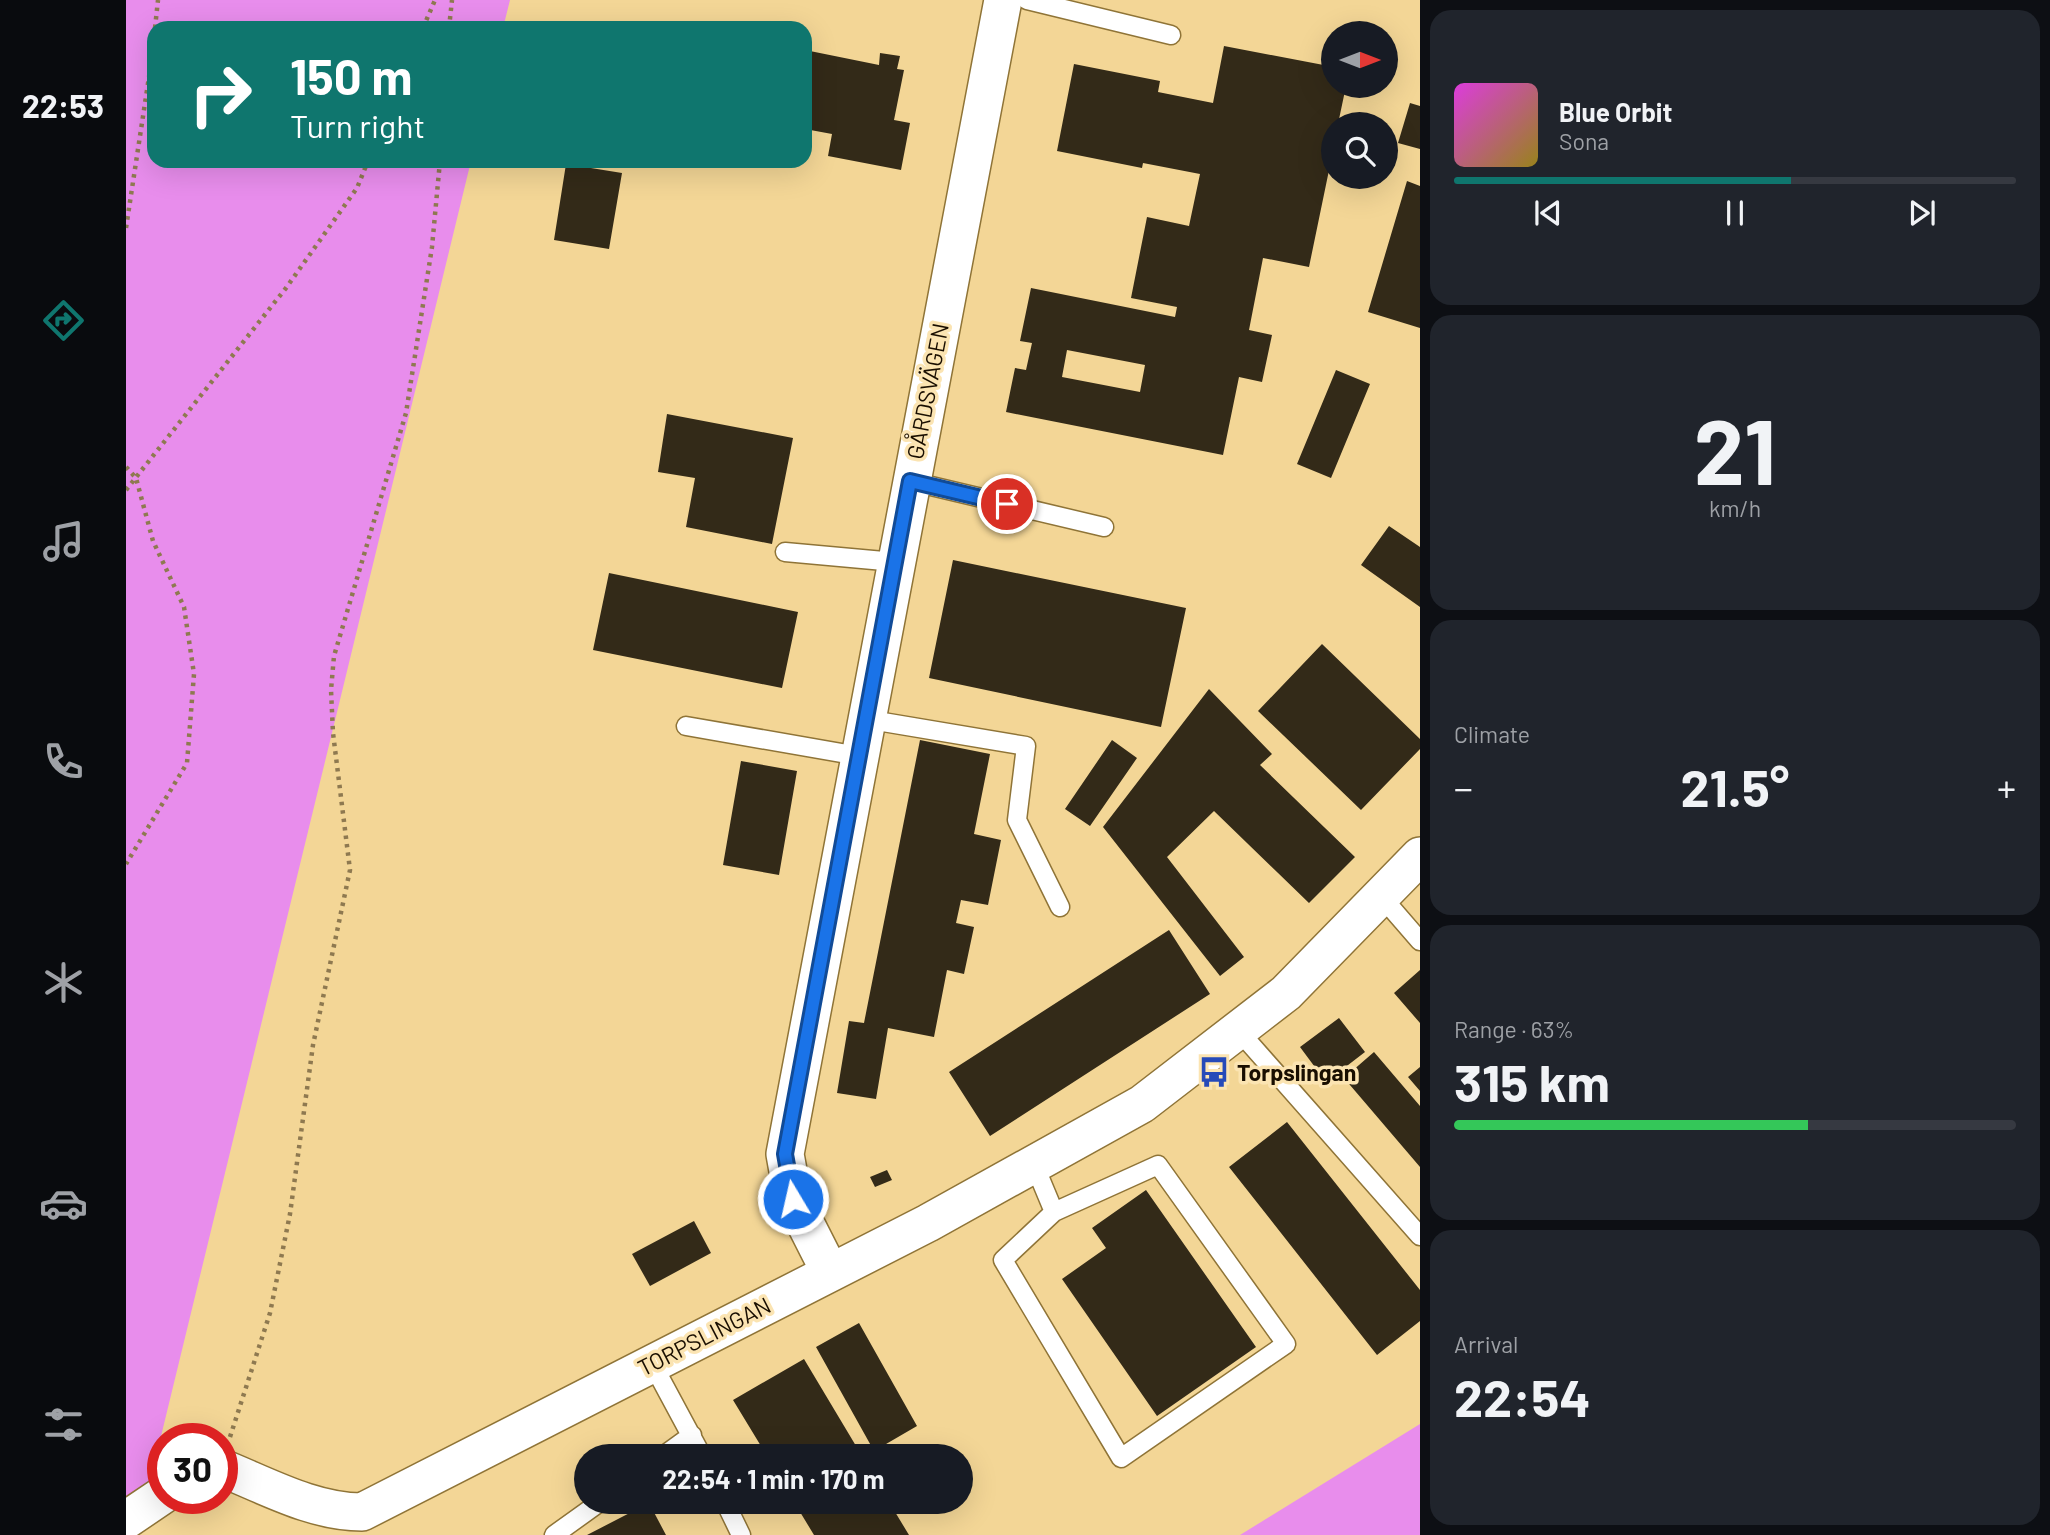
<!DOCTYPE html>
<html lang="en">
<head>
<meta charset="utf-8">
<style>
	:root { --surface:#171b24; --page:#20242c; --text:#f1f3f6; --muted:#9ea1a6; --line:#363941; --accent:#0f766e }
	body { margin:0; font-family:Barlow,sans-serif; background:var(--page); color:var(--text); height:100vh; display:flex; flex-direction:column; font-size:26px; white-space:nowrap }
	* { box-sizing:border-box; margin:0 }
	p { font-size:23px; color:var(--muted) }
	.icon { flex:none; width:38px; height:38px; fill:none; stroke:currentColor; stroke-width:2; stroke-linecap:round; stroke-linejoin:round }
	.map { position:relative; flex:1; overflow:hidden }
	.drawer { display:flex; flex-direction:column; gap:10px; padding:10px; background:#0d0f14; width:630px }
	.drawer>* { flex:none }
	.banner { position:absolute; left:21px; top:21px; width:665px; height:147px; border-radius:21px; box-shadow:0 7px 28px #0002; background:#0f766e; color:#fff; overflow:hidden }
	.needle { width:46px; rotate:90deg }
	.controls { position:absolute; left:1195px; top:21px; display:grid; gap:14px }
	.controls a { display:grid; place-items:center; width:77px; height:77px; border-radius:50%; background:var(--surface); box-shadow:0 7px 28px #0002; font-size:35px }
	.speed { position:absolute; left:21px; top:1423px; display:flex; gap:14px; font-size:35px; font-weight:700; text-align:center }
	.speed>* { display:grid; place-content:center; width:91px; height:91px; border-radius:50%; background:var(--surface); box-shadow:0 7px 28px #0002; line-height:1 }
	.speed .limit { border:10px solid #d22; background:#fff; color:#111 }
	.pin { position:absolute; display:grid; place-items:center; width:60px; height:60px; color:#fff; margin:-30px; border:4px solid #fff; border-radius:50%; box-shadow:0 2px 7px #0007 }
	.me { position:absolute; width:77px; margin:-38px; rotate:351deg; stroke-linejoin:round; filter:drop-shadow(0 0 5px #0008) }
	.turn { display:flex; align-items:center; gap:24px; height:147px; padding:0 28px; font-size:32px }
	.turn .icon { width:91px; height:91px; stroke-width:2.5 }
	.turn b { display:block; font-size:49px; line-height:60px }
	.big { font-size:52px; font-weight:700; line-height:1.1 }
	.drawer .card { flex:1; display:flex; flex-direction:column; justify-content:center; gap:10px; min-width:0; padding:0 24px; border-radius:21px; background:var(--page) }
	.drawer .dial { align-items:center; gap:0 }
	.dial b { font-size:91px; line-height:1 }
	.song { display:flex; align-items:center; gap:21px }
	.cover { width:84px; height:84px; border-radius:10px; background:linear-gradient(135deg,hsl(300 70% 55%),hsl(50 70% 35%)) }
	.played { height:7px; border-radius:4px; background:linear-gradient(90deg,var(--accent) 60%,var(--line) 60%) }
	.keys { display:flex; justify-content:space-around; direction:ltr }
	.heat { display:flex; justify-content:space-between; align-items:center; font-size:38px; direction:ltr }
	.charge { height:10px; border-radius:5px; background:linear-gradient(90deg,#34c759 63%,var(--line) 0) }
	.trip { position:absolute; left:448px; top:1444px; width:399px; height:70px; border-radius:35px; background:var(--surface); box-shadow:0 7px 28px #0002; font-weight:700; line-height:70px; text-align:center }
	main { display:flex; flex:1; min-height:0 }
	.tabs { display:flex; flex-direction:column; width:126px; justify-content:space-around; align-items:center; background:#090b0e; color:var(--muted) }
	.tabs .icon { width:49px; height:49px }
	.tabs .on { color:var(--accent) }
	.tabs b { font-size:32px; color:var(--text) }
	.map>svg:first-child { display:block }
</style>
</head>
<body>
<main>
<nav class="tabs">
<b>22:53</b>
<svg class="icon on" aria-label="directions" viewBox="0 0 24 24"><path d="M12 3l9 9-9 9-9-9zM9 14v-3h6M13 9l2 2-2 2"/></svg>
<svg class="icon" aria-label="music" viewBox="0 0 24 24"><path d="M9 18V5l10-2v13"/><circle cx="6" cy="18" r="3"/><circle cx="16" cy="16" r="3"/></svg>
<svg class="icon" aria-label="phone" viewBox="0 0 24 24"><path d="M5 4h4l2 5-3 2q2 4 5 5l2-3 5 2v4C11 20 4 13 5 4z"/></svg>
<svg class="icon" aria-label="climate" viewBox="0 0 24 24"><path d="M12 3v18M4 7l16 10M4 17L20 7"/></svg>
<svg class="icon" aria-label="car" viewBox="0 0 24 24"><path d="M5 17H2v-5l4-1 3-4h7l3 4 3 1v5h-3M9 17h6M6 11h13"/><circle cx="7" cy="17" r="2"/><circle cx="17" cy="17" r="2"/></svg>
<svg class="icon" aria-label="filters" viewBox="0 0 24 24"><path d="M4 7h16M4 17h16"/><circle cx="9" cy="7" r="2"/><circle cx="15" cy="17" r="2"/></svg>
</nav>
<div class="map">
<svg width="1294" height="1535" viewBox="0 0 1294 1535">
	<rect width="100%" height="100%" fill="#f3d696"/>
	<path fill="#e88dec" d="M 0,0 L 384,0 L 377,28 L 28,28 L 28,161 L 345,161 L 11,1535 L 0,1535 Z
		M 1294,1424 L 1294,1535 L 1114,1535 Z"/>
	<path fill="#332a18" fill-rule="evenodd" d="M 1098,46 L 1208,67 L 1208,86 L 1220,86 L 1212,124 L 1208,124 L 1208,146 L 1183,267 L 1137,258 L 1123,330 L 1146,335 L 1136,382 L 1113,377 L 1097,455 L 880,412 L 889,368 L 900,370 L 906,343 L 894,341 L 905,288 L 1049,317 L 1051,307 L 1005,298 L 1021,217 L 1063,226 L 1074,174 L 1017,163 L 1016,168 L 931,151 L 948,64 L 1034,81 L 1032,92 L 1087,103 ZM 941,350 L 1019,365 L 1014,392 L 936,377 Z
		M 679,50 L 753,65 L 754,53 L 774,56 L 771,69 L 778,70 L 768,120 L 784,123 L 775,170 L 702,156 L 706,134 L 679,129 Z
		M 1284,103 L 1294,106 L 1294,149 L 1272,143 Z
		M 440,164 L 496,173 L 483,249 L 428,240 Z
		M 1281,181 L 1294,186 L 1294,328 L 1242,312 Z
		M 1210,370 L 1244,384 L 1205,478 L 1171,464 Z
		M 541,414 L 667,438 L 646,544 L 560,527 L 569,478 L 532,472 Z
		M 1263,526 L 1294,547 L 1294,607 L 1235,565 Z
		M 827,560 L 1060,608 L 1035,727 L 803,678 Z
		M 483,573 L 672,612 L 656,688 L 467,650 Z
		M 1196,644 L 1294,739 L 1294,749 L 1235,810 L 1132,711 Z
		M 1083,689 L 1146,754 L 1134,765 L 1229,857 L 1183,903 L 1088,811 L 1041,857 L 1118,957 L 1094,976 L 977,827 Z
		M 794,740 L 864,754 L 848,834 L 875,840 L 862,905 L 835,900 L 830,923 L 848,927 L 838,974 L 821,970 L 808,1037 L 762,1028 L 750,1099 L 711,1093 L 723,1021 L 738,1023 Z
		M 986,740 L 1011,758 L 964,826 L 939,809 Z
		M 615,761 L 671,771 L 653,875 L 597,865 Z
		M 1043,930 L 1084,994 L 864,1136 L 823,1072 Z
		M 1294,970 L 1294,1023 L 1268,993 Z
		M 1213,1018 L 1239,1052 L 1200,1082 L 1174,1047 Z
		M 1248,1052 L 1294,1106 L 1294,1167 L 1218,1078 Z
		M 1294,1067 L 1294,1091 L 1282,1077 Z
		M 1161,1122 L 1294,1290 L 1294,1321 L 1251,1355 L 1103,1167 Z
		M 761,1170 L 766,1180 L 749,1187 L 744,1177 Z
		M 1020,1190 L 1130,1347 L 1031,1416 L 936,1279 L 980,1248 L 966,1228 Z
		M 568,1221 L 585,1253 L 524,1286 L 506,1254 Z
		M 733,1323 L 791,1426 L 748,1451 L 690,1347 Z
		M 678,1359 L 736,1456 L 641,1456 L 607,1400 Z
		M 668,1502 L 763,1502 L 783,1535 L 688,1535 Z
		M 523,1503 L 540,1535 L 461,1535 Z"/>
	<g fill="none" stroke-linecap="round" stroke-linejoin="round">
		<defs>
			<path id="lane" d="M 901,0 L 1045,35
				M 784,481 L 978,527
				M 659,552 L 769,562
				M 739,719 L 900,746 L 891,820 L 934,907
				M 560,726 L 733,756
				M 1255,896 L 1294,941
				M 1112,1030 L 1294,1236
				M 908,1164 L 928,1212 L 1032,1165 L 1160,1344 L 995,1458 L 877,1260 L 928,1212
				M 526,1363 L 576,1456
				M 537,1456 L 566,1435
				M 599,1502 L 615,1535
				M 428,1535 L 474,1502"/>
			<path id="street" d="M 704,1272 L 667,1199 L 659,1154 L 877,0
				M 96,1468 C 141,1486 187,1512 236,1512 L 802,1223 L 1016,1104 L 1160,993 L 1294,856
				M 0,1520 L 37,1495"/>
		</defs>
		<use href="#lane" stroke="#8f7437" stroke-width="21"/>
		<use href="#street" stroke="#8f7437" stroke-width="40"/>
		<path stroke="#8e7950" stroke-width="4.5" stroke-dasharray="3.5 5" stroke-linecap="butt" d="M 29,28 L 32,0
			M 297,28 L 309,0
			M 323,28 L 326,0
			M 0,228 L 28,44
			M 0,467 L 10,478 L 27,541 L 58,607 L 68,674 L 61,763 L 0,864
			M 0,490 L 160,288 L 231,188 L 242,161
			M 104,1437 L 144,1313 L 164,1214 L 187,1045 L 224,870 L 207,733 L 205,690 L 208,656 L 280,413 L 306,247 L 314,161"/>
		<use href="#lane" stroke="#fff" stroke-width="18"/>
		<use href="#street" stroke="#fff" stroke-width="37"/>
	</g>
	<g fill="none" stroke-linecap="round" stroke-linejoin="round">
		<defs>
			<path id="route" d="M 667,1199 L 659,1154 L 784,481 L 881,504"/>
		</defs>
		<use href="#route" stroke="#114b97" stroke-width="18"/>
		<use href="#route" stroke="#1a73e8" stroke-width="12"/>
	</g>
	<defs>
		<symbol id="bus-bare" viewBox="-9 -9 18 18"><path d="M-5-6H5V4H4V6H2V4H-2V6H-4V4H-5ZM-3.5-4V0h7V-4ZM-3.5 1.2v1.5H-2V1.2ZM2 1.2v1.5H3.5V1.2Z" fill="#264ab9" stroke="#fbe4b2" stroke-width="2.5" paint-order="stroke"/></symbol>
	</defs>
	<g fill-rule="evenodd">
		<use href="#bus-bare" x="1066" y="1050" width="44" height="44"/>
	</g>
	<g text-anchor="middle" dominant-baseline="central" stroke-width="7" stroke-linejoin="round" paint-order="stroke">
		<g font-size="23" fill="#190e00" stroke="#fbe4b2">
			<text transform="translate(801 391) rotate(-79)">GÅRDSVÄGEN</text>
			<text transform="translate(578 1336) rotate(-27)">TORPSLINGAN</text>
		</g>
		<g font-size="23" font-weight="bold" fill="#190e00" stroke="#fbe4b2" text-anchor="start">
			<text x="1111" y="1072">Torpslingan</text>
		</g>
	</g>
</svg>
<div class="controls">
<a><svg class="needle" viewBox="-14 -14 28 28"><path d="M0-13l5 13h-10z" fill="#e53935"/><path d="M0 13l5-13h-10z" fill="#9ea1a6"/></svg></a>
<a><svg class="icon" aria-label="search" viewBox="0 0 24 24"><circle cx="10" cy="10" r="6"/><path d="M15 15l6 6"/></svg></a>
</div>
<div class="speed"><div class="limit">30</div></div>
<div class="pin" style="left:881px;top:504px;background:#d93025"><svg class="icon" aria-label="arrive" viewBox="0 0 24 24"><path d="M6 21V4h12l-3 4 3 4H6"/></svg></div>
<svg class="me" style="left:667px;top:1199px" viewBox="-20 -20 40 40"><circle r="17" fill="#1a73e8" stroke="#fff" stroke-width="3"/><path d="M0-11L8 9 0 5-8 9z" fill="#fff"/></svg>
<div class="trip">22:54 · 1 min · 170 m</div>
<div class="banner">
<div class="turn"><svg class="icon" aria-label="right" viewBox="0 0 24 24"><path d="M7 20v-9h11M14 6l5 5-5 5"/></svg><div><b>150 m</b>Turn right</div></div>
</div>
</div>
<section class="drawer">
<div class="card">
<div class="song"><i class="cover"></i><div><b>Blue Orbit</b><p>Sona</p></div></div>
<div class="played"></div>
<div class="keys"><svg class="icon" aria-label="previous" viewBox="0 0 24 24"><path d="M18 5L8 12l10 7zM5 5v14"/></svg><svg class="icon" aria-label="pause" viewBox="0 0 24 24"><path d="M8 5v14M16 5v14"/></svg><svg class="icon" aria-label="next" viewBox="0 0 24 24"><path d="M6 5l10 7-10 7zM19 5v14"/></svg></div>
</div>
<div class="card dial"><b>21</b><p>km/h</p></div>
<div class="card"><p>Climate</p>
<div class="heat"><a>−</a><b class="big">21.5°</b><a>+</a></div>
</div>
<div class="card"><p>Range · 63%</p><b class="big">315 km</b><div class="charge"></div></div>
<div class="card"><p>Arrival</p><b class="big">22:54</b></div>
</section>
</main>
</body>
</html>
